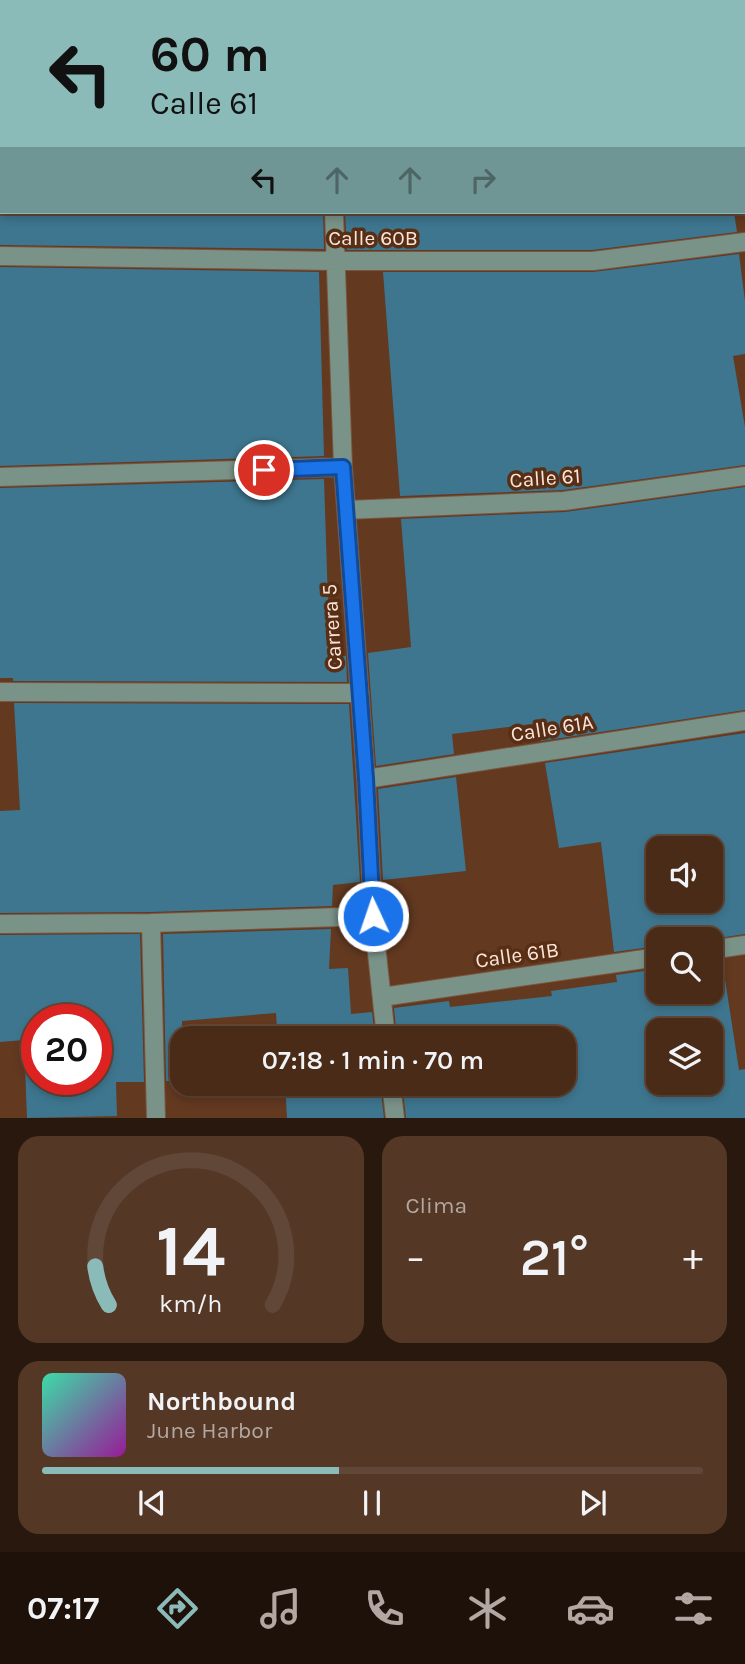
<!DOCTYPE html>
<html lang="es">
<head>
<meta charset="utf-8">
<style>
	:root { --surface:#4a2b18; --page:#543725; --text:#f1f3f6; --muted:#b2a7a2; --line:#614737; --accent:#8bbbb9 }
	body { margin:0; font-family:Karla,sans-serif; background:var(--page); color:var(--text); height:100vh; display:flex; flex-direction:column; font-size:26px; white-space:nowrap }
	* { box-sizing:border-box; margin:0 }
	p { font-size:23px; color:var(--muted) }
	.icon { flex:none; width:38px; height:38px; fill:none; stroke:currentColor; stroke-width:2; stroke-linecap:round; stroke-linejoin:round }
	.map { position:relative; height:1118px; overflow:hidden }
	.drawer { display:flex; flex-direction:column; gap:18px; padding:18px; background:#29180d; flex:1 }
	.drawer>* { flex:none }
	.hud { position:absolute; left:0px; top:0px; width:746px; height:214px; box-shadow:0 4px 10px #0003,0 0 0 2px var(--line); background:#8bbbb9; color:#111; overflow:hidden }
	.controls { position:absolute; left:646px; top:836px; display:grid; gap:14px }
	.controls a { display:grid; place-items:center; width:77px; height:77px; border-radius:14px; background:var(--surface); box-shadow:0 4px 10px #0003,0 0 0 2px var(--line); font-size:35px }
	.speed { position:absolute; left:21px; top:1004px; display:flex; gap:14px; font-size:35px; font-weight:700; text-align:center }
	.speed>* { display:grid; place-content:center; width:91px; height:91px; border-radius:50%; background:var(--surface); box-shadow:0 4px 10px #0003,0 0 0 2px var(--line); line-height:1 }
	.speed .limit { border:10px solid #d22; background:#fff; color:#111 }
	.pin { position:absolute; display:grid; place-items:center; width:60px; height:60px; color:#fff; margin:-30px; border:4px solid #fff; border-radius:50%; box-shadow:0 2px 7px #0007 }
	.me { position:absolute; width:77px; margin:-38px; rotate:357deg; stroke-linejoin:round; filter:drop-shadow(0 0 5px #0008) }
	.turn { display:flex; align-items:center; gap:24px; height:147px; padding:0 35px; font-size:32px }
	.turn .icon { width:91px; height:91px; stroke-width:2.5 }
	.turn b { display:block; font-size:49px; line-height:60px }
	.lanes { display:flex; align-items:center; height:66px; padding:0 35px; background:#0003; justify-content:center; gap:35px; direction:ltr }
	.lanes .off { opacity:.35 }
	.big { font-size:52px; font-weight:600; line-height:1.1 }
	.drawer .widget { flex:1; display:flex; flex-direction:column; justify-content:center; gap:10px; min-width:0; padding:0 24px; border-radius:21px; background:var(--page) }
	.drawer .dial { align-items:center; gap:0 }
	.dial svg { height:182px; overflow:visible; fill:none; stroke:var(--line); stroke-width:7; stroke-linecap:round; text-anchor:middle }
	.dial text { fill:var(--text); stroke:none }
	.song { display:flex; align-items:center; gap:21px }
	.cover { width:84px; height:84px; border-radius:10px; background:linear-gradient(135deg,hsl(160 70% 55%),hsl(300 70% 35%)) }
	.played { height:7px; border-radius:4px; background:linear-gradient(90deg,var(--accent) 45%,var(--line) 45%) }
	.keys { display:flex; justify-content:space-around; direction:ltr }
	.heat { display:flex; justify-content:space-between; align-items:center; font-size:38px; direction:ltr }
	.drawer .tiles { flex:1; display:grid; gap:18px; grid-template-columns:1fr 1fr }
	.widget:last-child { grid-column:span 2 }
	.trip { position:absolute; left:170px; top:1026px; width:406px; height:70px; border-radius:21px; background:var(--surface); box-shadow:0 4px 10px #0003,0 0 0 2px var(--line); font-weight:600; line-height:70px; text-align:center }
	.tab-bar { display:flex; height:112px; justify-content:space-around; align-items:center; background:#1e110a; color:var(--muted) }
	.tab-bar .icon { width:49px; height:49px }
	.tab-bar .on { color:var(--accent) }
	.tab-bar b { font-size:32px; color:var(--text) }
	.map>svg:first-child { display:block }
</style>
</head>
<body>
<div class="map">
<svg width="745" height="1118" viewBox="0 0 745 1118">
	<rect width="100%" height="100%" fill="#633920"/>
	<path fill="#3e768f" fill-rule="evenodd" d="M 0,212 L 323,212 L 324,249 L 0,245 Z
		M 345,212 L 734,212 L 737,232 L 592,250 L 347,250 Z
		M 739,254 L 745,301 L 745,354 L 733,356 L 745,427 L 745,465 L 563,490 L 400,496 L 383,272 L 593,272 Z
		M 0,267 L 319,272 L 324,456 L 0,466 Z
		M 324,479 L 328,602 L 333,603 L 330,658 L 346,656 L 347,682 L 13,681 L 13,678 L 0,678 L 0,488 Z
		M 745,487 L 745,710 L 541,741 L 539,723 L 452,734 L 454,754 L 376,766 L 368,653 L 411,647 L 401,519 L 565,512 Z
		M 14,703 L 349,704 L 360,882 L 333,885 L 332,906 L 151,912 L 0,913 L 0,811 L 20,810 Z
		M 745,733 L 745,934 L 706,940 L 658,940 L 658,946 L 614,952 L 601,842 L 559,848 L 545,763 ZM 658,849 L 710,849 L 710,901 L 658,901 Z
		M 456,777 L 466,871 L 383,880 L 378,789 Z
		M 331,929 L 329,969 L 348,968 L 351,1014 L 372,1012 L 375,1038 L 282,1038 L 282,1029 L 277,1029 L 276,1013 L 182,1021 L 182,1081 L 166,1081 L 163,934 Z
		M 140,934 L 144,1082 L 116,1082 L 117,1116 L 27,1118 L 24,1040 L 0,1042 L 0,935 ZM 37,1020 L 96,1020 L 96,1080 L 37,1080 Z
		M 722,960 L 739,1070 L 745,1069 L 745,1118 L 406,1118 L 402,1083 L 564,1083 L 564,1038 L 397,1038 L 394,1008 L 449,1001 L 450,1007 L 552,996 L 551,991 L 617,982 L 616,975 L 658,969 L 658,992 L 710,992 L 710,961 ZM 658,1031 L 710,1031 L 710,1083 L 658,1083 Z
		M 285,1083 L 380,1083 L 384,1118 L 287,1118 Z"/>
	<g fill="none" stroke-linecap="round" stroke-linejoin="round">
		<defs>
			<path id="minor" d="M 328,0 L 328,2
				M 744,15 L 745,15
				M 0,24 L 2,25
				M 334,212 L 343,467 L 366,779 L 373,916 L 386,1038
				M 0,256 L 335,261 L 593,261 L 745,242
				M 0,477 L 343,467
				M 346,510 L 564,501 L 745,476
				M 0,692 L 360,693
				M 366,779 L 745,721
				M 151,923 L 156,1118
				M 0,924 L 151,923 L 373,916
				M 710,950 L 745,945
				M 382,997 L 658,957
				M 391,1083 L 395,1118"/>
		</defs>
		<use href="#minor" stroke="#7b553e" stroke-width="20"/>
		<use href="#minor" stroke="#7a9389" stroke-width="18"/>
	</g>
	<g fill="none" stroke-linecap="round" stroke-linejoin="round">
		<defs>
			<path id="route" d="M 264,470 L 343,467 L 366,779 L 373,916"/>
		</defs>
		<use href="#route" stroke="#114b97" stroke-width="18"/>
		<use href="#route" stroke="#1a73e8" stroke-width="12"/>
	</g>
	<g text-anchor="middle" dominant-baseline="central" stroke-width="7" stroke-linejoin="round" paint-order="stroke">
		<g font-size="21" fill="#fbe5da" stroke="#582e15">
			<text x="373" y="238">Calle 60B</text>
			<text transform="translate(545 478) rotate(-4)">Calle 61</text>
			<text transform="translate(332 627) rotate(-94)">Carrera 5</text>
			<text transform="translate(552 728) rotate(-9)">Calle 61A</text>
			<text transform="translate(517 955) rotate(-8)">Calle 61B</text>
		</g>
	</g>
</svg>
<div class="controls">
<a><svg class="icon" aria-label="sound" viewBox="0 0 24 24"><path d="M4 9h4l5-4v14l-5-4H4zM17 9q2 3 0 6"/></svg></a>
<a><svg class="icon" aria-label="search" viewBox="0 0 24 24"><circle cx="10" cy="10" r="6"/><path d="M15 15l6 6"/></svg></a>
<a><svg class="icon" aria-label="layers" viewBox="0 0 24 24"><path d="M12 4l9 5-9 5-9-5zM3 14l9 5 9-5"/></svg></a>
</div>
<div class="speed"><div class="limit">20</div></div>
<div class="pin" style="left:264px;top:470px;background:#d93025"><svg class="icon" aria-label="arrive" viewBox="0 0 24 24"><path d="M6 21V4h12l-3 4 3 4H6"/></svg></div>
<svg class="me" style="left:373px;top:916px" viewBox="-20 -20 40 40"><circle r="17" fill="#1a73e8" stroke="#fff" stroke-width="3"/><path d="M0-11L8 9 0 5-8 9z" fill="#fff"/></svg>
<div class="trip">07:18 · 1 min · 70 m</div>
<div class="hud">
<div class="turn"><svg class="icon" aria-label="left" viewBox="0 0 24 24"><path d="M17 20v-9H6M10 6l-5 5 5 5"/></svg><div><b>60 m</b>Calle 61</div></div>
<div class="lanes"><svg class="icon" aria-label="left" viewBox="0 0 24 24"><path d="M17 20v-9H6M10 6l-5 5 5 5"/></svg><svg class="icon off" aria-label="ahead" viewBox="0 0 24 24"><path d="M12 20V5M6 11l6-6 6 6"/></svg><svg class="icon off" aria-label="ahead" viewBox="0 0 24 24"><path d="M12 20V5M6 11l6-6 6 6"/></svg><svg class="icon off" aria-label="right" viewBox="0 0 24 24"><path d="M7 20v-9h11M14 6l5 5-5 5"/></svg></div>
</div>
</div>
<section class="drawer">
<div class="tiles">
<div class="widget dial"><svg viewBox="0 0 100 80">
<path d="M14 69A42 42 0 1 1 86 69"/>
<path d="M14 69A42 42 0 0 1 8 52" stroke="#8bbbb9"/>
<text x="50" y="56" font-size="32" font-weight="700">14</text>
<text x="50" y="72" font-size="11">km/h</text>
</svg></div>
<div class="widget"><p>Clima</p>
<div class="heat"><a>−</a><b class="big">21°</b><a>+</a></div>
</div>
<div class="widget">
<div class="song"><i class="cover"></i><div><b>Northbound</b><p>June Harbor</p></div></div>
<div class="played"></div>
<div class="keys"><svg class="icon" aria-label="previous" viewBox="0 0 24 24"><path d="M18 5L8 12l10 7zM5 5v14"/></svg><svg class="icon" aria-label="pause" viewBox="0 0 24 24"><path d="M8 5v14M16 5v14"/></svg><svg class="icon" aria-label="next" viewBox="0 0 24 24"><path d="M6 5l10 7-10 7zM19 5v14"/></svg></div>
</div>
</div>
</section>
<nav class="tab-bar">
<b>07:17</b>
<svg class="icon on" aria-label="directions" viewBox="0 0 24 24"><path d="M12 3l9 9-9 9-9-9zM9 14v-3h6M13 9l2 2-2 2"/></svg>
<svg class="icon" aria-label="music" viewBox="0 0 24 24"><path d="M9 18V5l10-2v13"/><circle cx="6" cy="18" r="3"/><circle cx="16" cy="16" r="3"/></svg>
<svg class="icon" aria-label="phone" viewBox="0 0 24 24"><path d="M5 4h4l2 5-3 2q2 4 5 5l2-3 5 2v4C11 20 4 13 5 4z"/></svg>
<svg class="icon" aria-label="climate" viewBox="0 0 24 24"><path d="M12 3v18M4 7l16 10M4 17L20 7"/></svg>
<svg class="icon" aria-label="car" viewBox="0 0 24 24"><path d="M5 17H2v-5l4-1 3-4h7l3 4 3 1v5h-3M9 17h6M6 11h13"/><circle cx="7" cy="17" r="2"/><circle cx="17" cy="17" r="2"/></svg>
<svg class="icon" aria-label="filters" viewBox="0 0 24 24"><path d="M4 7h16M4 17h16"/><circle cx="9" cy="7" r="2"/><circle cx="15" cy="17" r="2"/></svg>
</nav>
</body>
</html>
